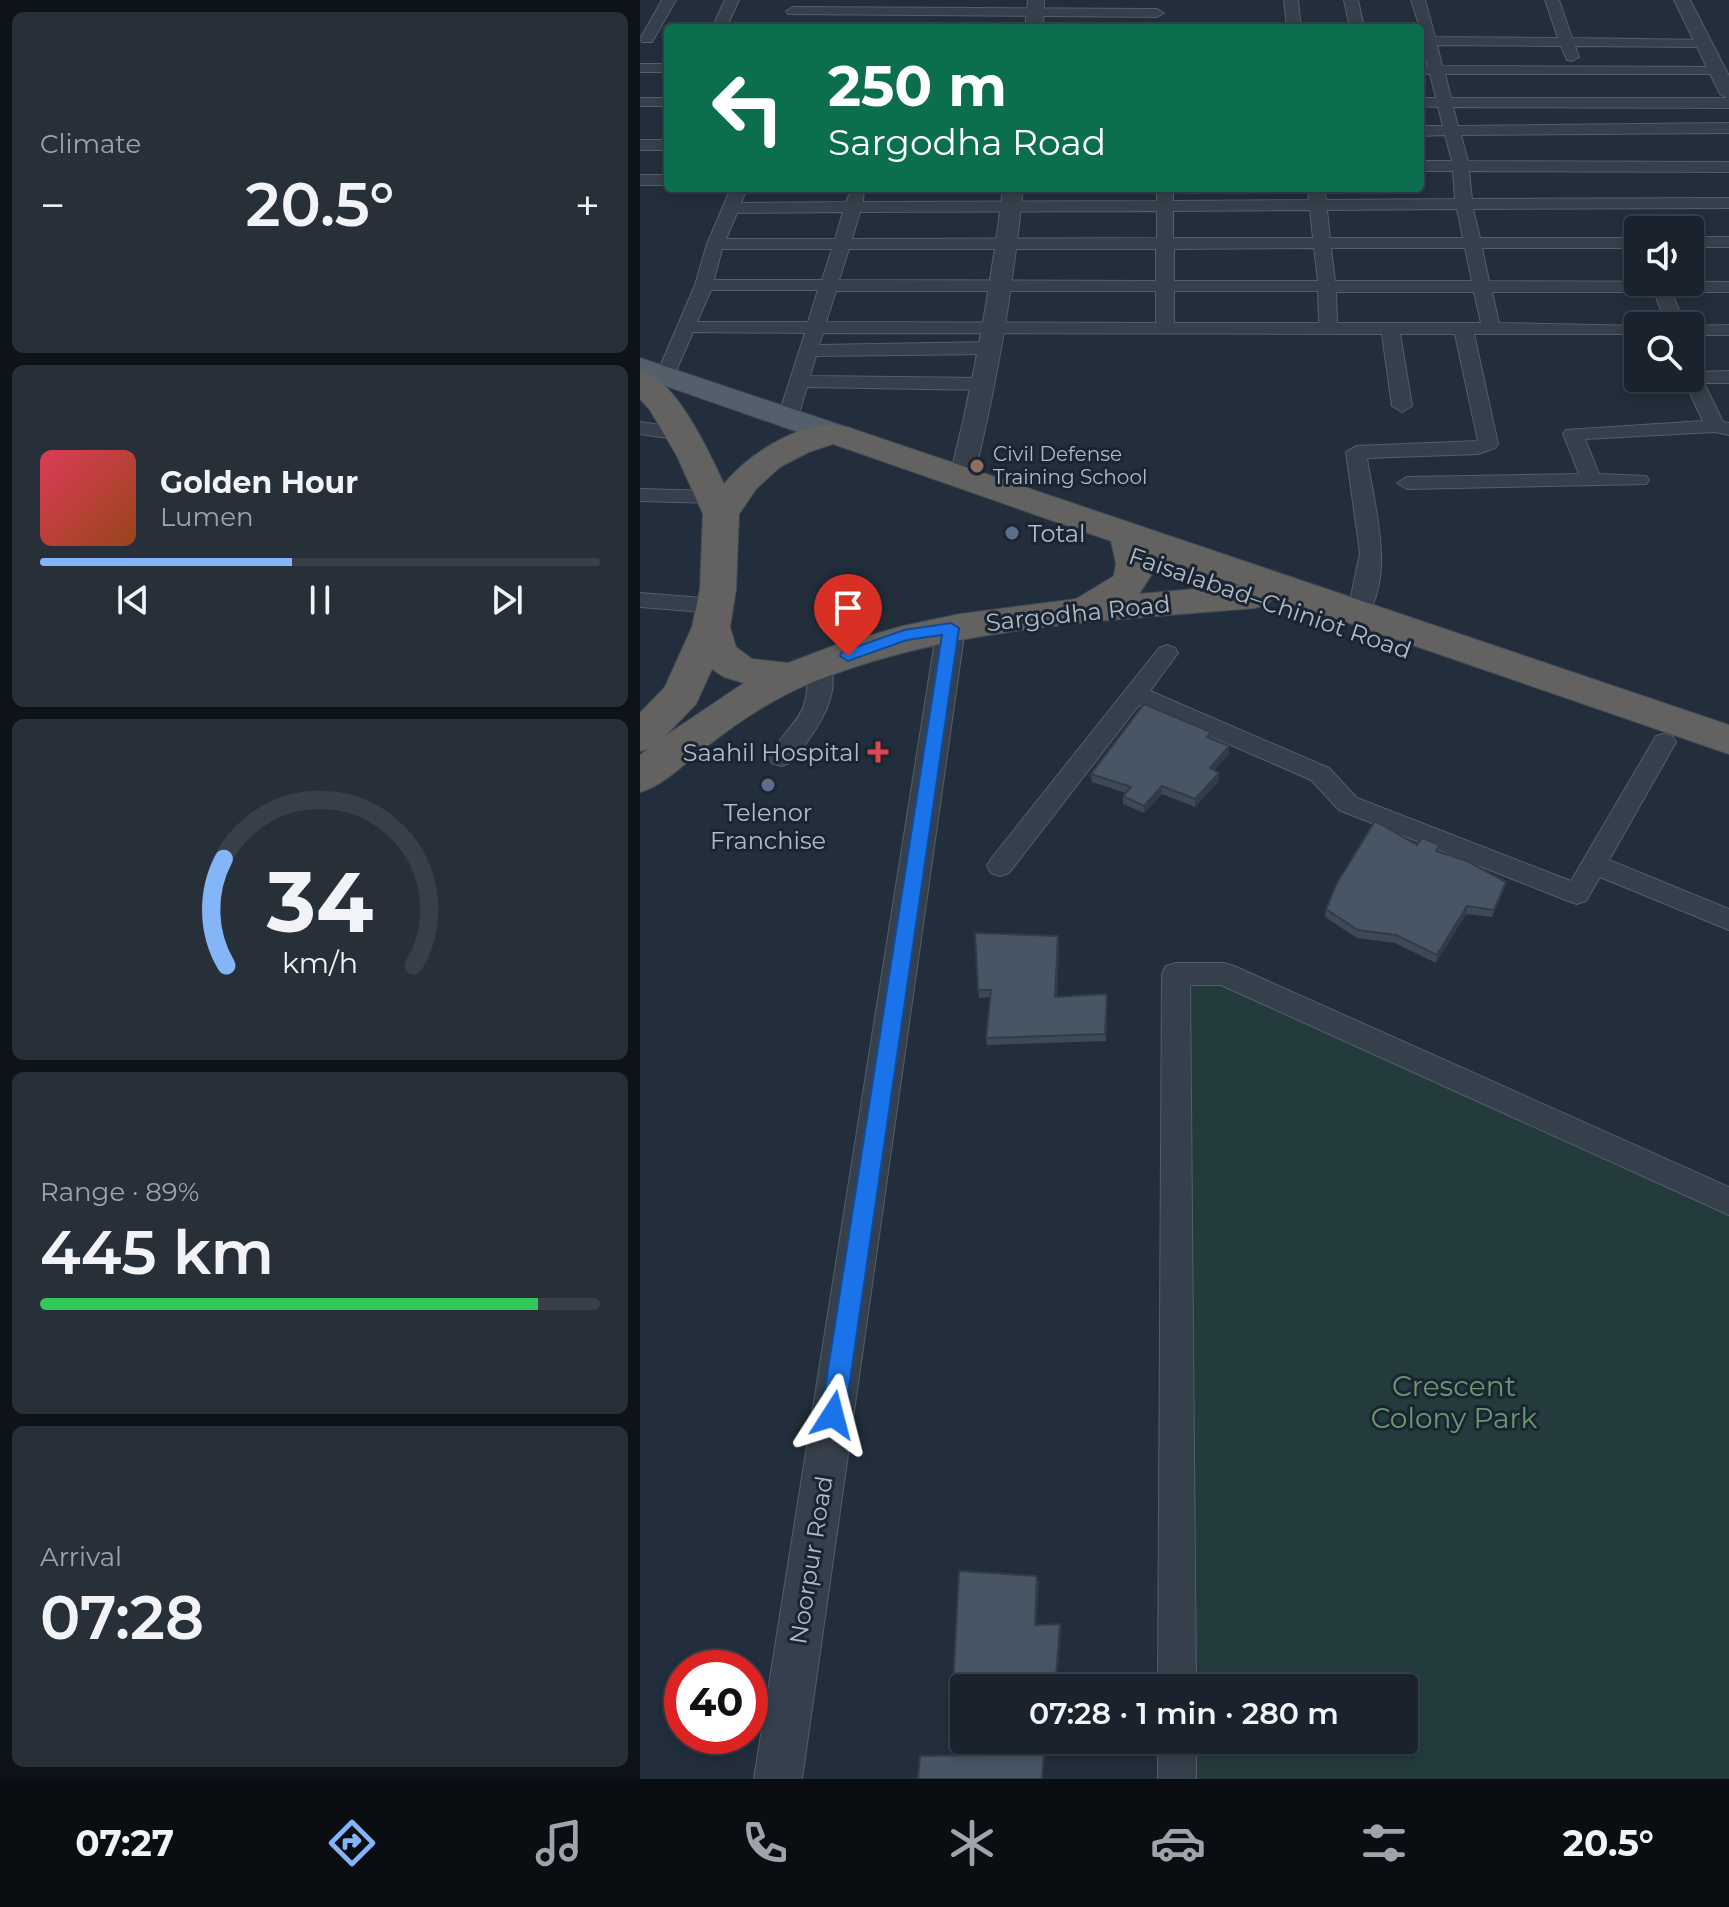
<!DOCTYPE html>
<html lang="en">
<head>
<meta charset="utf-8">
<style>
	:root { --surface:#1a222d; --page:#272f39; --text:#f1f3f6; --muted:#9fa4aa; --line:#383f49; --accent:#85b5f9 }
	body { margin:0; font-family:Montserrat,sans-serif; background:var(--page); color:var(--text); height:100vh; display:flex; flex-direction:column; font-size:30px; white-space:nowrap }
	* { box-sizing:border-box; margin:0 }
	p { font-size:26px; color:var(--muted) }
	.icon { flex:none; width:44px; height:44px; fill:none; stroke:currentColor; stroke-width:2; stroke-linecap:round; stroke-linejoin:round }
	.map { position:relative; flex:1; overflow:hidden }
	.details { display:flex; flex-direction:column; gap:12px; padding:12px; background:#0e1319; width:640px }
	.details>* { flex:none }
	.guide { position:absolute; left:24px; top:24px; width:760px; height:168px; border-radius:8px; box-shadow:0 4px 12px #0003,0 0 0 2px var(--line); background:#0b6e4f; color:#fff; overflow:hidden }
	.fabs { position:absolute; left:984px; top:216px; display:grid; gap:16px }
	.fabs a { display:grid; place-items:center; width:80px; height:80px; border-radius:8px; background:var(--surface); box-shadow:0 4px 12px #0003,0 0 0 2px var(--line); font-size:40px }
	.speed { position:absolute; left:24px; top:1650px; display:flex; gap:16px; font-size:40px; font-weight:700; text-align:center }
	.speed>* { display:grid; place-content:center; width:104px; height:104px; border-radius:50%; background:var(--surface); box-shadow:0 4px 12px #0003,0 0 0 2px var(--line); line-height:1 }
	.speed .limit { border:12px solid #d22; background:#fff; color:#111 }
	.pin { position:absolute; display:grid; place-items:center; width:68px; height:68px; color:#fff; margin:-82px -34px; border-radius:50% 50% 50% 0; rotate:-45deg; box-shadow:0 0 8px #0007 }
	.pin .icon { rotate:45deg }
	.me { position:absolute; width:88px; margin:-44px; rotate:9deg; stroke-linejoin:round; filter:drop-shadow(0 0 6px #0008) }
	.turn { display:flex; align-items:center; gap:28px; height:168px; padding:0 32px; font-size:36px }
	.turn .icon { width:104px; height:104px; stroke-width:2.5 }
	.turn b { display:block; font-size:56px; line-height:68px }
	.big { font-size:60px; font-weight:600; line-height:1.1 }
	.details .tile { flex:1; display:flex; flex-direction:column; justify-content:center; gap:12px; min-width:0; padding:0 28px; border-radius:12px; background:var(--page) }
	.details .dial { align-items:center; gap:0 }
	.dial svg { height:208px; overflow:visible; fill:none; stroke:var(--line); stroke-width:7; stroke-linecap:round; text-anchor:middle }
	.dial text { fill:var(--text); stroke:none }
	.song { display:flex; align-items:center; gap:24px }
	.cover { width:96px; height:96px; border-radius:12px; background:linear-gradient(135deg,hsl(350 70% 55%),hsl(20 70% 35%)) }
	.played { height:8px; border-radius:4px; background:linear-gradient(90deg,var(--accent) 45%,var(--line) 45%) }
	.keys { display:flex; justify-content:space-around; direction:ltr }
	.heat { display:flex; justify-content:space-between; align-items:center; font-size:44px; direction:ltr }
	.charge { height:12px; border-radius:6px; background:linear-gradient(90deg,#34c759 89%,var(--line) 0) }
	.trip { position:absolute; left:310px; top:1674px; width:468px; height:80px; border-radius:8px; background:var(--surface); box-shadow:0 4px 12px #0003,0 0 0 2px var(--line); font-weight:600; line-height:80px; text-align:center }
	.dock { display:flex; height:128px; justify-content:space-around; align-items:center; background:#0a0e12; color:var(--muted) }
	.dock .icon { width:56px; height:56px }
	.dock .current { color:var(--accent) }
	.dock b { font-size:36px; color:var(--text) }
	main { display:flex; flex:1; min-height:0 }
	.map>svg:first-child { display:block }
</style>
</head>
<body>
<main>
<section class="details">
<div class="tile"><p>Climate</p>
<div class="heat"><a>−</a><b class="big">20.5°</b><a>+</a></div>
</div>
<div class="tile">
<div class="song"><i class="cover"></i><div><b>Golden Hour</b><p>Lumen</p></div></div>
<div class="played"></div>
<div class="keys"><svg class="icon" aria-label="previous" viewBox="0 0 24 24"><path d="M18 5L8 12l10 7zM5 5v14"/></svg><svg class="icon" aria-label="pause" viewBox="0 0 24 24"><path d="M8 5v14M16 5v14"/></svg><svg class="icon" aria-label="next" viewBox="0 0 24 24"><path d="M6 5l10 7-10 7zM19 5v14"/></svg></div>
</div>
<div class="tile dial"><svg viewBox="0 0 100 80">
<path d="M14 69A42 42 0 1 1 86 69"/>
<path d="M14 69A42 42 0 0 1 13 28" stroke="#85b5f9"/>
<text x="50" y="56" font-size="32" font-weight="700">34</text>
<text x="50" y="72" font-size="11">km/h</text>
</svg></div>
<div class="tile"><p>Range · 89%</p><b class="big">445 km</b><div class="charge"></div></div>
<div class="tile"><p>Arrival</p><b class="big">07:28</b></div>
</section>
<div class="map">
<svg width="1089" height="1779" viewBox="0 0 1089 1779">
	<rect width="100%" height="100%" fill="#222e3c"/>
	<path fill="#243b3d" d="M 537,974 L 560,975 L 1089,1200 L 1089,1779 L 538,1779 L 537,1740 L 764,1740 L 764,1688 L 537,1688 Z"/>
	<g fill="none" stroke-linecap="round" stroke-linejoin="round">
		<defs>
			<path id="minor" d="M 22,0 L 36,0 L 12,42 L 2,42 L 0,39 Z
				M 85,0 L 99,0 L 86,28 L 72,28 Z
				M 644,0 L 658,0 L 661,28 L 647,28 Z
				M 704,0 L 718,0 L 724,28 L 710,28 Z
				M 771,0 L 785,0 L 795,37 L 918,38 L 905,0 L 919,0 L 932,38 L 1067,40 L 1067,46 L 1062,47 L 935,46 L 939,57 L 932,61 L 927,60 L 921,46 L 797,45 L 802,66 L 1083,67 L 1085,70 L 1078,74 L 805,74 L 811,98 L 1089,98 L 1089,108 L 813,107 L 818,126 L 1089,123 L 1089,133 L 821,135 L 828,161 L 1089,162 L 1089,172 L 829,171 L 832,199 L 1089,198 L 1089,208 L 833,209 L 840,238 L 998,238 L 998,248 L 842,248 L 849,281 L 1089,282 L 1089,292 L 1032,292 L 1045,326 L 1089,325 L 1089,335 L 1050,335 L 1050,326 L 1027,326 L 1014,292 L 852,292 L 859,323 L 1005,326 L 998,326 L 998,334 L 834,334 L 858,444 L 855,448 L 838,454 L 727,458 C 734,507 755,570 727,616 L 711,616 L 708,611 L 720,553 L 706,452 L 716,446 L 838,441 L 815,334 L 760,334 L 772,406 L 762,412 L 752,406 L 742,334 L 183,333 L 179,345 L 350,342 L 359,348 L 350,354 L 176,356 L 170,376 L 344,378 L 353,384 L 344,390 L 167,387 L 157,420 L 147,426 L 137,420 L 165,333 L 53,332 L 32,380 L 25,382 L 16,376 L 55,285 L 67,244 L 91,188 L 107,188 L 101,203 L 206,202 L 212,188 L 224,188 L 223,202 L 517,201 L 517,188 L 533,188 L 533,201 L 669,200 L 668,188 L 684,188 L 686,200 L 815,199 L 813,171 L 780,171 L 780,161 L 812,161 L 805,135 L 780,136 L 780,126 L 803,126 L 798,107 L 780,106 L 780,98 L 796,98 L 790,74 L 780,74 L 780,66 L 788,66 L 783,45 L 780,45 L 780,28 ZM 817,209 L 823,238 L 690,238 L 687,210 ZM 670,210 L 673,238 L 533,238 L 533,211 ZM 517,211 L 517,238 L 212,239 L 220,212 ZM 203,212 L 195,239 L 86,239 L 97,213 ZM 674,248 L 678,281 L 534,281 L 534,249 ZM 691,248 L 825,248 L 832,281 L 695,281 ZM 82,249 L 192,249 L 182,280 L 74,280 ZM 209,249 L 516,249 L 516,281 L 199,280 ZM 71,290 L 178,290 L 168,322 L 57,322 ZM 196,291 L 516,291 L 516,323 L 186,322 ZM 534,291 L 678,291 L 679,323 L 534,323 ZM 696,292 L 834,292 L 841,323 L 697,323 Z
				M 153,7 L 517,9 L 524,13 L 517,17 L 148,14 L 146,11 Z
				M 0,64 L 28,64 L 28,72 L 0,72 Z
				M 0,98 L 28,98 L 28,106 L 0,106 Z
				M 0,140 L 28,140 L 28,150 L 0,150 Z
				M 0,175 L 28,175 L 28,185 L 0,185 Z
				M 1050,237 L 1089,237 L 1089,247 L 1050,247 Z
				M 1050,368 L 1058,372 L 1089,371 L 1089,383 L 1064,383 L 1083,422 L 1089,423 L 1089,435 L 1075,432 L 945,439 L 959,474 L 1006,476 L 1009,480 L 1006,484 L 767,489 L 757,483 L 767,477 L 939,474 L 923,434 L 926,430 L 1063,421 L 1045,383 L 1029,382 L 1027,378 L 1050,378 Z
				M 998,372 L 998,378 L 1007,378 L 1005,382 L 988,382 L 986,378 L 988,374 Z
				M 0,422 L 41,428 L 51,434 L 41,440 L 0,434 Z
				M 0,489 L 73,491 L 83,497 L 73,503 L 0,501 Z
				M 0,593 L 76,599 L 84,601 L 87,606 L 84,611 L 76,613 L 0,607 Z
				M 527,645 L 535,648 L 538,653 L 510,691 L 689,768 L 717,798 L 931,881 L 1016,736 L 1024,734 L 1032,736 L 1036,742 L 969,860 L 1089,909 L 1089,930 L 960,877 L 946,901 L 937,904 L 928,901 L 699,810 L 671,780 L 499,705 L 369,873 L 360,876 L 351,873 L 347,866 L 351,859 L 519,648 Z
				M 179,658 L 187,661 C 207,693 170,740 150,763 L 141,766 L 132,763 L 129,757 C 153,716 169,723 168,666 L 171,661 Z
				M 536,963 L 584,963 L 594,966 L 1089,1187 L 1089,1215 L 581,985 L 550,985 L 556,1688 L 518,1688 L 522,974 L 526,966 Z
				M 518,1740 L 556,1740 L 556,1779 L 518,1779 Z"/>
			<path id="tertiary" d="M 388,0 L 404,0 L 403,28 L 385,28 Z
				M 1034,0 L 1050,0 L 1089,76 L 1089,99 L 1080,94 Z
				M 363,188 L 383,188 C 373,286 358,380 334,476 L 331,481 L 313,481 L 310,476 C 334,381 351,286 363,188 Z
				M 311,619 L 321,622 L 325,628 L 162,1779 L 114,1779 L 297,628 L 301,622 Z"/>
			<path id="primary" d="M 0,358 L 206,427 L 211,434 L 206,441 L 195,444 L 184,441 L 0,377 Z"/>
			<path id="trunk" d="M 0,370 C 36,379 69,452 84,484 C 109,453 165,417 207,427 L 1089,725 L 1089,754 L 633,597 L 628,604 L 615,608 C 464,621 310,626 168,684 C 131,700 96,723 65,748 C 44,763 25,785 0,792 L 0,755 L 8,749 L 0,751 L 0,713 L 25,687 L 52,627 L 60,589 L 63,514 L 37,456 L 10,410 L 0,399 ZM 193,444 L 471,541 L 476,563 L 474,576 L 436,599 L 320,614 L 263,626 L 193,646 L 148,663 L 112,659 L 96,647 L 90,627 L 96,589 L 99,514 L 116,489 L 140,467 L 169,452 ZM 511,555 L 600,585 L 499,594 L 512,574 ZM 72,669 L 84,677 L 104,683 L 25,736 L 56,704 Z"/>
		</defs>
		<use href="#minor" stroke="#545e6a" stroke-width="2"/>
		<use href="#tertiary" stroke="#545e6a" stroke-width="2"/>
		<use href="#primary" stroke="#3f4955" stroke-width="2"/>
		<use href="#trunk" stroke="#414b57" stroke-width="2"/>
		<use href="#minor" fill="#36404c" fill-rule="evenodd"/>
		<use href="#tertiary" fill="#36404c" fill-rule="evenodd"/>
		<use href="#primary" fill="#545f6c" fill-rule="evenodd"/>
		<use href="#trunk" fill="#636260" fill-rule="evenodd"/>
	</g>
	<path fill="#3e4957" d="M 571,732 L 571,739 L 589,754 L 574,770 L 579,773 L 579,781 L 555,807 L 522,794 L 504,813 L 483,804 L 483,796 L 486,793 L 452,782 L 451,774 Z
		M 777,845 L 800,845 L 799,852 L 866,882 L 864,890 L 852,917 L 826,914 L 796,963 L 755,943 L 717,938 L 685,917 L 686,909 Z
		M 419,944 L 417,997 L 467,1002 L 466,1041 L 347,1045 L 346,1038 L 350,997 L 339,998 L 338,990 Z
		M 399,1581 L 396,1625 L 420,1624 L 421,1629 L 417,1681 L 366,1680 L 365,1688 L 324,1688 L 324,1706 L 314,1706 L 312,1702 Z"/>
	<path fill="#323c47" d="M 589,746 L 589,754 L 569,776 L 570,768 Z
		M 579,773 L 579,781 L 555,807 L 555,799 Z
		M 522,786 L 522,794 L 504,813 L 504,806 Z
		M 866,882 L 864,890 L 852,917 L 854,910 Z
		M 827,906 L 826,914 L 796,963 L 797,955 Z
		M 418,936 L 419,944 L 416,1005 L 415,997 Z
		M 397,1576 L 399,1581 L 396,1629 L 395,1625 Z
		M 420,1624 L 421,1629 L 417,1681 L 416,1676 Z"/>
	<path fill="#485565" stroke="#323c47" stroke-width="2" d="M 504,704 L 571,732 L 567,737 L 589,746 L 570,768 L 579,773 L 555,799 L 522,786 L 504,806 L 483,796 L 491,787 L 451,774 Z
		M 735,821 L 777,845 L 782,838 L 800,845 L 796,851 L 827,861 L 866,882 L 854,910 L 827,906 L 797,955 L 756,935 L 718,930 L 686,909 L 697,883 Z
		M 335,933 L 418,936 L 415,997 L 467,994 L 465,1034 L 346,1038 L 351,990 L 338,990 Z
		M 319,1571 L 397,1576 L 395,1625 L 420,1624 L 416,1676 L 364,1676 L 362,1688 L 324,1688 L 324,1702 L 312,1702 Z
		M 404,1754 L 402,1779 L 278,1779 L 280,1756 Z"/>
	<path fill="#1a73e8" stroke="#114b97" stroke-width="2" d="M 311,623 L 319,628 L 205,1415 L 201,1423 L 193,1426 L 185,1423 L 181,1415 L 302,635 L 267,640 L 208,661 L 200,656 L 202,652 L 264,630 Z"/>
	<circle fill="#8d6e63" stroke="#1b2531" stroke-width="3" cx="337" cy="466" r="8"/>
	<g fill="#5c6f8a" stroke="#1b2531" stroke-width="3">
		<circle cx="372" cy="533" r="8"/>
		<circle cx="128" cy="785" r="8"/>
	</g>
	<path fill="#e0444e" stroke="#1b2531" stroke-width="3" d="M234 740h8v8h8v8h-8v8h-8v-8h-8v-8h8z"/>
	<g text-anchor="middle" dominant-baseline="central" stroke-width="6" stroke-linejoin="round" paint-order="stroke">
		<g font-size="20" fill="#b1bbc8" stroke="#1b2531" text-anchor="start">
			<text x="353" y="454">Civil Defense<tspan x="353" dy="23">Training School</tspan></text>
		</g>
		<g font-size="24" fill="#b1bbc8" stroke="#1b2531" text-anchor="start">
			<text x="388" y="533">Total</text>
			<text x="220" y="752" text-anchor="end">Saahil Hospital</text>
			<text x="128" y="812" text-anchor="middle">Telenor<tspan x="128" dy="28">Franchise</tspan></text>
		</g>
		<g font-size="24" fill="#b1bbc8" stroke="#1b2531">
			<text transform="translate(630 603) rotate(19)">Faisalabad–Chiniot Road</text>
			<text transform="translate(438 613) rotate(-6)">Sargodha Road</text>
			<text transform="translate(171 1560) rotate(-81)">Noorpur Road</text>
		</g>
		<g font-size="28" fill="#689972" stroke="#1b2531">
			<text x="814" y="1386">Crescent<tspan x="814" dy="32">Colony Park</tspan></text>
		</g>
	</g>
</svg>
<div class="fabs">
<a><svg class="icon" aria-label="sound" viewBox="0 0 24 24"><path d="M4 9h4l5-4v14l-5-4H4zM17 9q2 3 0 6"/></svg></a>
<a><svg class="icon" aria-label="search" viewBox="0 0 24 24"><circle cx="10" cy="10" r="6"/><path d="M15 15l6 6"/></svg></a>
</div>
<div class="speed"><div class="limit">40</div></div>
<div class="pin" style="left:208px;top:656px;background:#d93025"><svg class="icon" aria-label="arrive" viewBox="0 0 24 24"><path d="M6 21V4h12l-3 4 3 4H6"/></svg></div>
<svg class="me" style="left:193px;top:1415px" viewBox="-20 -20 40 40"><path d="M0-17L14 15 0 8-14 15z" fill="#1a73e8" stroke="#fff" stroke-width="4"/></svg>
<div class="trip">07:28 · 1 min · 280 m</div>
<div class="guide">
<div class="turn"><svg class="icon" aria-label="left" viewBox="0 0 24 24"><path d="M17 20v-9H6M10 6l-5 5 5 5"/></svg><div><b>250 m</b>Sargodha Road</div></div>
</div>
</div>
</main>
<nav class="dock">
<b>07:27</b>
<svg class="icon current" aria-label="directions" viewBox="0 0 24 24"><path d="M12 3l9 9-9 9-9-9zM9 14v-3h6M13 9l2 2-2 2"/></svg>
<svg class="icon" aria-label="music" viewBox="0 0 24 24"><path d="M9 18V5l10-2v13"/><circle cx="6" cy="18" r="3"/><circle cx="16" cy="16" r="3"/></svg>
<svg class="icon" aria-label="phone" viewBox="0 0 24 24"><path d="M5 4h4l2 5-3 2q2 4 5 5l2-3 5 2v4C11 20 4 13 5 4z"/></svg>
<svg class="icon" aria-label="climate" viewBox="0 0 24 24"><path d="M12 3v18M4 7l16 10M4 17L20 7"/></svg>
<svg class="icon" aria-label="car" viewBox="0 0 24 24"><path d="M5 17H2v-5l4-1 3-4h7l3 4 3 1v5h-3M9 17h6M6 11h13"/><circle cx="7" cy="17" r="2"/><circle cx="17" cy="17" r="2"/></svg>
<svg class="icon" aria-label="filters" viewBox="0 0 24 24"><path d="M4 7h16M4 17h16"/><circle cx="9" cy="7" r="2"/><circle cx="15" cy="17" r="2"/></svg>
<b>20.5°</b>
</nav>
</body>
</html>
